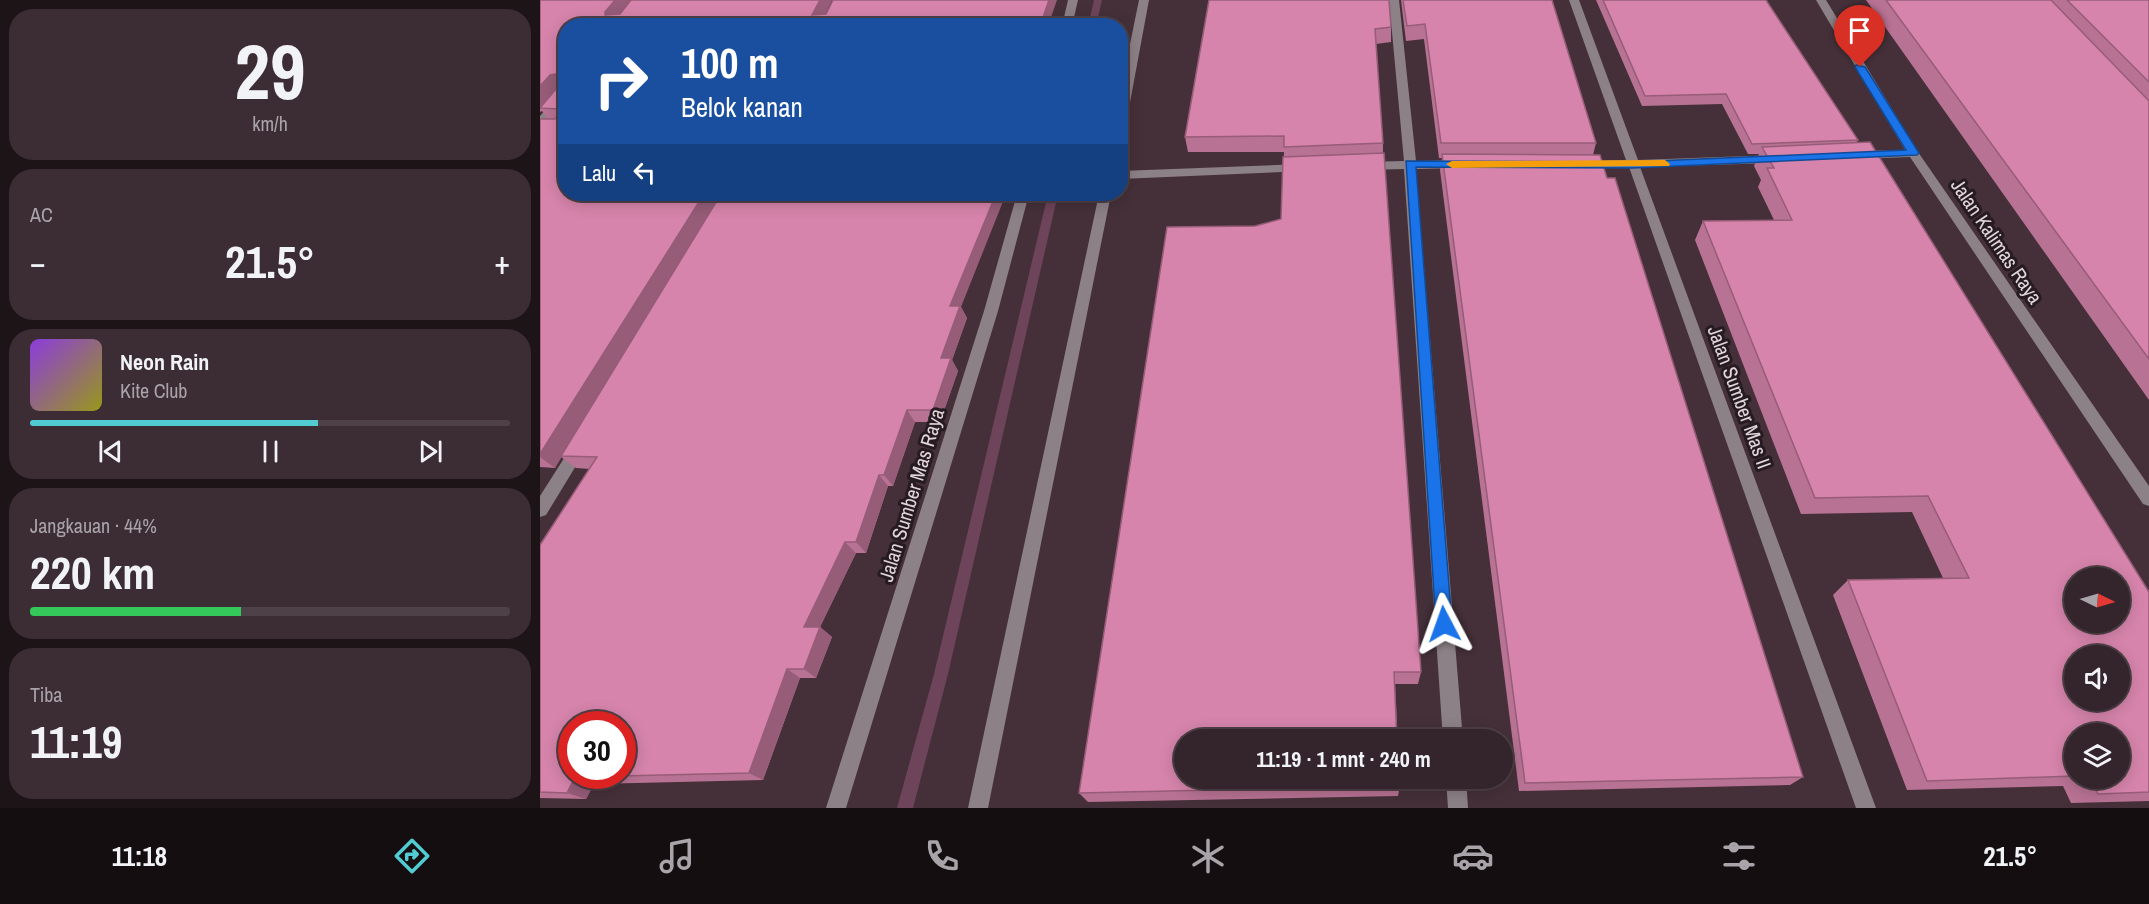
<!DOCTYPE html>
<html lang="id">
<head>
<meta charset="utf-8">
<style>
	:root { --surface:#34242b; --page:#3c2c33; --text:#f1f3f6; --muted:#a9a4a9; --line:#4e4147; --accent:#51ccd3 }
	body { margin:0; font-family:"Archivo Narrow",sans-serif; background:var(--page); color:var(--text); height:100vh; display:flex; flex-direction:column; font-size:22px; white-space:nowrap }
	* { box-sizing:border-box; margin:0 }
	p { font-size:20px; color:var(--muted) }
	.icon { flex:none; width:33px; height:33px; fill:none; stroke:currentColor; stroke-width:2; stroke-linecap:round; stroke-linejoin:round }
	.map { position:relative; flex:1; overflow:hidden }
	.drawer { display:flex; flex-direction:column; gap:9px; padding:9px; background:#1d1418; width:540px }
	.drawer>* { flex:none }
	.banner { position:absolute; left:18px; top:18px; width:570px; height:183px; border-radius:24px; box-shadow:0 3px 15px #0003,0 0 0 2px var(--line); background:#1a4fa0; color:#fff; overflow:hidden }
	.needle { width:39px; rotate:95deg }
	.fabs { position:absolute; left:1524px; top:567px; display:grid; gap:12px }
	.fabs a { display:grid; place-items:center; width:66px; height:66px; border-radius:50%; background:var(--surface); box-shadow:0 3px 15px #0003,0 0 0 2px var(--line); font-size:30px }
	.speed { position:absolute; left:18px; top:711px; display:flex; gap:12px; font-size:30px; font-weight:700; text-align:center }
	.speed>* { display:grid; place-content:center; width:78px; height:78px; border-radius:50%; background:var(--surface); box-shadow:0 3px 15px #0003,0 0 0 2px var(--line); line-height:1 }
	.speed .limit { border:9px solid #d22; background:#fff; color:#111 }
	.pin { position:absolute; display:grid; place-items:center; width:51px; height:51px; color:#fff; margin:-62px -26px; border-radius:50% 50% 50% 0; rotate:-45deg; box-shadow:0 0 6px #0007 }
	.pin .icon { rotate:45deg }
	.me { position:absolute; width:66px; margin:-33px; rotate:356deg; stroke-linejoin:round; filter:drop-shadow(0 0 4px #0008) }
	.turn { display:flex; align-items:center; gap:21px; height:126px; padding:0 24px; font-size:27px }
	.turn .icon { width:78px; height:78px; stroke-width:2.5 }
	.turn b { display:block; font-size:42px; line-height:51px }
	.then { display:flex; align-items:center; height:57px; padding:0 24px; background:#0003; gap:12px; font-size:22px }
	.big { font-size:45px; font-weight:800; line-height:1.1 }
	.drawer .tile { flex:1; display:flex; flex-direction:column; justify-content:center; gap:9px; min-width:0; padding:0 21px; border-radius:24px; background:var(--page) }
	.drawer .dial { align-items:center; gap:0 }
	.dial b { font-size:78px; line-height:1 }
	.song { display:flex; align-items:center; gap:18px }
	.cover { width:72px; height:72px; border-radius:9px; background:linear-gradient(135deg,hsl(270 70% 55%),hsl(60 70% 35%)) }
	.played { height:6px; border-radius:3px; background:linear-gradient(90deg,var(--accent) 60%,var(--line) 60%) }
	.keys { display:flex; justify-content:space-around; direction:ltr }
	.heat { display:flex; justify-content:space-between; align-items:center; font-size:33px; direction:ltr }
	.charge { height:9px; border-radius:4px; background:linear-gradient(90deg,#34c759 44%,var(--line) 0) }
	.trip { position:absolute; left:634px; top:729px; width:339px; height:60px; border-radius:30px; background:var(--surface); box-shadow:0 3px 15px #0003,0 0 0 2px var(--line); font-weight:800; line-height:60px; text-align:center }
	.tabs { display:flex; height:96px; justify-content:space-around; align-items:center; background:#150e11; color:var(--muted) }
	.tabs .icon { width:42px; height:42px }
	.tabs .selected { color:var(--accent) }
	.tabs b { font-size:27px; color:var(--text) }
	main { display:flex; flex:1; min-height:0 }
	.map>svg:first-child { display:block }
</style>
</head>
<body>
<main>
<section class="drawer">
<div class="tile dial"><b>29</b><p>km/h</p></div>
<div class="tile"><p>AC</p>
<div class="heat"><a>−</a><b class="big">21.5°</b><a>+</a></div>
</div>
<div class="tile">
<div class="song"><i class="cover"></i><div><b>Neon Rain</b><p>Kite Club</p></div></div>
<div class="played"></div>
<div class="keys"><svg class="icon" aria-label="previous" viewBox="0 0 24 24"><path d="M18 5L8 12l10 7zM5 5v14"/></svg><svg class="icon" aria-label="pause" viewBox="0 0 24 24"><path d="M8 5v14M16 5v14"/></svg><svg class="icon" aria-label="next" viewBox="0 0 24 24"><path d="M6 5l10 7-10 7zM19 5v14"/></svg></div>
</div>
<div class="tile"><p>Jangkauan · 44%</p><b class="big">220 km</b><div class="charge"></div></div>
<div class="tile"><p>Tiba</p><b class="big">11:19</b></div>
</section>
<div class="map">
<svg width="1609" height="808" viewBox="0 0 1609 808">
	<rect width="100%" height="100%" fill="#453039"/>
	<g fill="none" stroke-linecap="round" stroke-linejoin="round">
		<path fill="#6e445b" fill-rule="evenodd" d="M 554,0 L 562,0 L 556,26 L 548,26 Z
			M 508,194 L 518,194 L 408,674 L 373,808 L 357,808 L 394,674 Z"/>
		<path fill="#8c8186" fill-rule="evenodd" d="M 528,0 L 538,0 L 532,26 L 522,26 Z
			M 599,0 L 609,0 L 586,124 L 580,127 L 580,93 Z
			M 849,0 L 859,0 L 876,161 L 921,160 L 927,164 L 921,168 L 876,169 L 923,740 L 903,740 L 864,169 L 825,170 L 819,166 L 825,162 L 864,161 Z
			M 1029,0 L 1039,0 L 1098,160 L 1236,155 L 1242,159 L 1236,163 L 1100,167 L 1336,808 L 1316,808 L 1089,167 L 1044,169 L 1038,165 L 1044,161 L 1086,160 Z
			M 1276,0 L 1286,0 L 1378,152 L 1609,486 L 1609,506 L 1603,504 L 1370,157 L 1316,159 L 1310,155 L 1316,151 L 1365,150 Z
			M 26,89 L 26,100 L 4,125 L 0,126 L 0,116 L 22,90 Z
			M 762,164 L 766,165 L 766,171 L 580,179 L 580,171 Z
			M 477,194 L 489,194 L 458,311 L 306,808 L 286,808 L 444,311 Z
			M 559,194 L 571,194 L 448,808 L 428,808 Z
			M 40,440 L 45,441 L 48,446 L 45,451 L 6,515 L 0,517 L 0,496 L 35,441 Z
			M 906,778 L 926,778 L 928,808 L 908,808 Z"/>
	</g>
	<path fill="#b87293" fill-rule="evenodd" d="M 0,0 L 292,0 L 26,194 L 421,307 L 427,318 L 412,360 L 418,371 L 400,422 L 375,422 L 353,486 L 348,486 L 326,553 L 316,553 L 280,627 L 292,637 L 276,678 L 260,678 L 223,780 L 54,784 L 46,799 L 0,798 L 0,545 L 50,469 L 36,468 L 21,457 L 15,468 L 0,467 L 0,119 L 8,119 L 2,111 L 0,112 Z
		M 669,0 L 851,27 L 851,42 L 836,44 L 843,143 L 843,153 L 881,672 L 878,684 L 855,684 L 860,786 L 858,796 L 548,802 L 539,793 L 715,226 L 741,219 L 744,152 L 648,152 L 645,137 Z
		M 861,0 L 1012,0 L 1056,143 L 1053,155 L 1263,777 L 1250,785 L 979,791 L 900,170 L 902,158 L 899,158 L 884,39 L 866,41 Z
		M 1056,0 L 1226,0 L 1318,140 L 1316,143 L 1609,592 L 1609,801 L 1531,803 L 1523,786 L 1367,790 L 1293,595 L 1308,580 L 1403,578 L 1372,512 L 1261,514 L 1155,240 L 1163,221 L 1234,220 L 1218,187 L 1221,180 L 1214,166 L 1219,154 L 1208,154 L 1182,104 L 1102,106 ZM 1534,734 L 1580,778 L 1534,778 Z
		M 1326,0 L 1609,0 L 1609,400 Z"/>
	<path fill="#965c78" d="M 75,0 L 94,0 L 74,25 L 65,15 L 65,12 Z
		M 280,0 L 292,0 L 280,26 L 272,15 Z
		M 509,0 L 517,0 L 508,26 L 500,26 Z
		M 15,74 L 25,87 L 0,109 L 0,86 L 10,75 Z
		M 164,194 L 182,194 L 15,468 L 0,457 L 0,454 Z
		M 456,194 L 466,194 L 421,307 L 427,318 L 412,360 L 418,371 L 400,422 L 393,410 L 410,306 Z
		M 367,410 L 375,422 L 353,486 L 344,475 Z
		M 339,475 L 348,486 L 326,553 L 316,542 Z
		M 305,542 L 316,553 L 280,627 L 292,637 L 276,678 L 264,669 L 264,627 Z
		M 247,669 L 260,678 L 223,780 L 209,773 Z
		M 35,777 L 54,784 L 46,799 L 27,793 Z"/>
	<path fill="#d684ab" stroke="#965c78" stroke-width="1.5" fill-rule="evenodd" d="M 0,0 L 75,0 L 65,12 L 65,15 L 80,14 L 91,0 L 280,0 L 272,15 L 286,14 L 293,0 L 509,0 L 500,26 L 26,26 L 26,194 L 164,194 L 0,454 L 0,119 L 15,119 L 17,117 L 17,109 L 0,108 L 17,88 L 18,76 L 15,74 L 10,75 L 0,86 Z
		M 669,0 L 849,0 L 851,27 L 835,29 L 843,143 L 744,147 L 744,136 L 645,137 Z
		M 863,0 L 1012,0 L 1056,143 L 901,143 L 885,24 L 867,26 Z
		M 1063,0 L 1226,0 L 1318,140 L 1212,144 L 1186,94 L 1105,96 Z
		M 1346,0 L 1511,0 L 1609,101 L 1609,359 Z
		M 1527,0 L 1609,0 L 1609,82 Z
		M 1330,142 L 1609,592 L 1609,792 L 1558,794 L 1550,778 L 1580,778 L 1580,734 L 1534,734 L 1534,776 L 1387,781 L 1308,580 L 1429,578 L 1388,496 L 1275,498 L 1163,221 L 1252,220 L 1227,168 L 1234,168 L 1222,147 ZM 1534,578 L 1580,578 L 1580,622 L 1534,622 ZM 1534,656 L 1580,656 L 1580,700 L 1534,700 Z
		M 844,153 L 881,672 L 854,672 L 857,740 L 645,740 L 645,778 L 859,778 L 860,786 L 539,793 L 627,227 L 715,226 L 741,219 L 743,157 Z
		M 902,154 L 1060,155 L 1067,178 L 1075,178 L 1263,777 L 985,783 Z
		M 181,194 L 456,194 L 410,306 L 420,306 L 401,358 L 411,358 L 393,410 L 367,410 L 344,475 L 339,475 L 316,542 L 305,542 L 264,627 L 280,627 L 264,669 L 247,669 L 209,773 L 35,777 L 27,793 L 0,792 L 0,545 L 57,457 L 21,456 ZM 32,724 L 82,724 L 82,776 L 32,776 Z"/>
	<path fill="#1a73e8" stroke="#114b97" stroke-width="1.5" d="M 1316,65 L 1325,67 L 1379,153 L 1377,155 L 1093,168 L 876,167 L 912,624 L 910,630 L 904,632 L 899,630 L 896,624 L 866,161 L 1093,162 L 1366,150 L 1315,67 Z"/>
	<path fill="#f59e0b" d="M 1125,160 L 1130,164 L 1129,166 L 912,168 L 906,164 L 912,161 Z"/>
	<g text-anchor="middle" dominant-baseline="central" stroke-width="6" stroke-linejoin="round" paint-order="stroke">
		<g font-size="20" fill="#e2d5da" stroke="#251b20">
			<text transform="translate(1457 241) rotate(56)">Jalan Kalimas Raya</text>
			<text transform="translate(1200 397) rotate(70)">Jalan Sumber Mas II</text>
			<text transform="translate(371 495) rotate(-73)">Jalan Sumber Mas Raya</text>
		</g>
	</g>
</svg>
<div class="fabs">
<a><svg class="needle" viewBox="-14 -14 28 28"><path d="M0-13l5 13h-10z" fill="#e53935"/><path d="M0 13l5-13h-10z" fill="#a9a4a9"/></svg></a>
<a><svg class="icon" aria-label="sound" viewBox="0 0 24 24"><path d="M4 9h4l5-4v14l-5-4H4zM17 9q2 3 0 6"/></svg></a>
<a><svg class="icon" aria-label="layers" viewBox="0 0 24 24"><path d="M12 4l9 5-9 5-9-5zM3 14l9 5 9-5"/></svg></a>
</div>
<div class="speed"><div class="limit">30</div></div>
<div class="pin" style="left:1320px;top:67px;background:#d93025"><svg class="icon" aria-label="arrive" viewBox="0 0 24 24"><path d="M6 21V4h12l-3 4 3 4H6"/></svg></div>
<svg class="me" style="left:904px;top:624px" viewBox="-20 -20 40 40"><path d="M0-17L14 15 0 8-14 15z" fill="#1a73e8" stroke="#fff" stroke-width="4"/></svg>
<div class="trip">11:19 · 1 mnt · 240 m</div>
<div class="banner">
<div class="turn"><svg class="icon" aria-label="right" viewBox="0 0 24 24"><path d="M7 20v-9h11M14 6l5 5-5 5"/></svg><div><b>100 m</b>Belok kanan</div></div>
<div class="then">Lalu<svg class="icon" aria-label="left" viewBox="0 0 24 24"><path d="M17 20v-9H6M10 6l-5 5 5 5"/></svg></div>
</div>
</div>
</main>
<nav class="tabs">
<b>11:18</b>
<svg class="icon selected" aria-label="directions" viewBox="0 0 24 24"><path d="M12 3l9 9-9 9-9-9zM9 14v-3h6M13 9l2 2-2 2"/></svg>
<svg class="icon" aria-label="music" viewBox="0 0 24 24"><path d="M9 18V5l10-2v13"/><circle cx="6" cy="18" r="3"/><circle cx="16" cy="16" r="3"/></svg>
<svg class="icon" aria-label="phone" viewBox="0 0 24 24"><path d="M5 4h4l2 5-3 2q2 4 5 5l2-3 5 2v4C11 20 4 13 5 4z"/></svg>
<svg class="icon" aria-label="climate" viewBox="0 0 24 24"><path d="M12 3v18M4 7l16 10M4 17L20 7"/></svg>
<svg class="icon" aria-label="car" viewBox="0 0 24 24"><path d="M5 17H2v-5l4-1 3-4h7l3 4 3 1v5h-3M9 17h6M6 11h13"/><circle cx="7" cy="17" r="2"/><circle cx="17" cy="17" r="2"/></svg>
<svg class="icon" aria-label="filters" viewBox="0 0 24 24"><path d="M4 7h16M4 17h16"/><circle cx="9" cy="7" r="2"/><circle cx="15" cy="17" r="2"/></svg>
<b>21.5°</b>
</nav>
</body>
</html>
